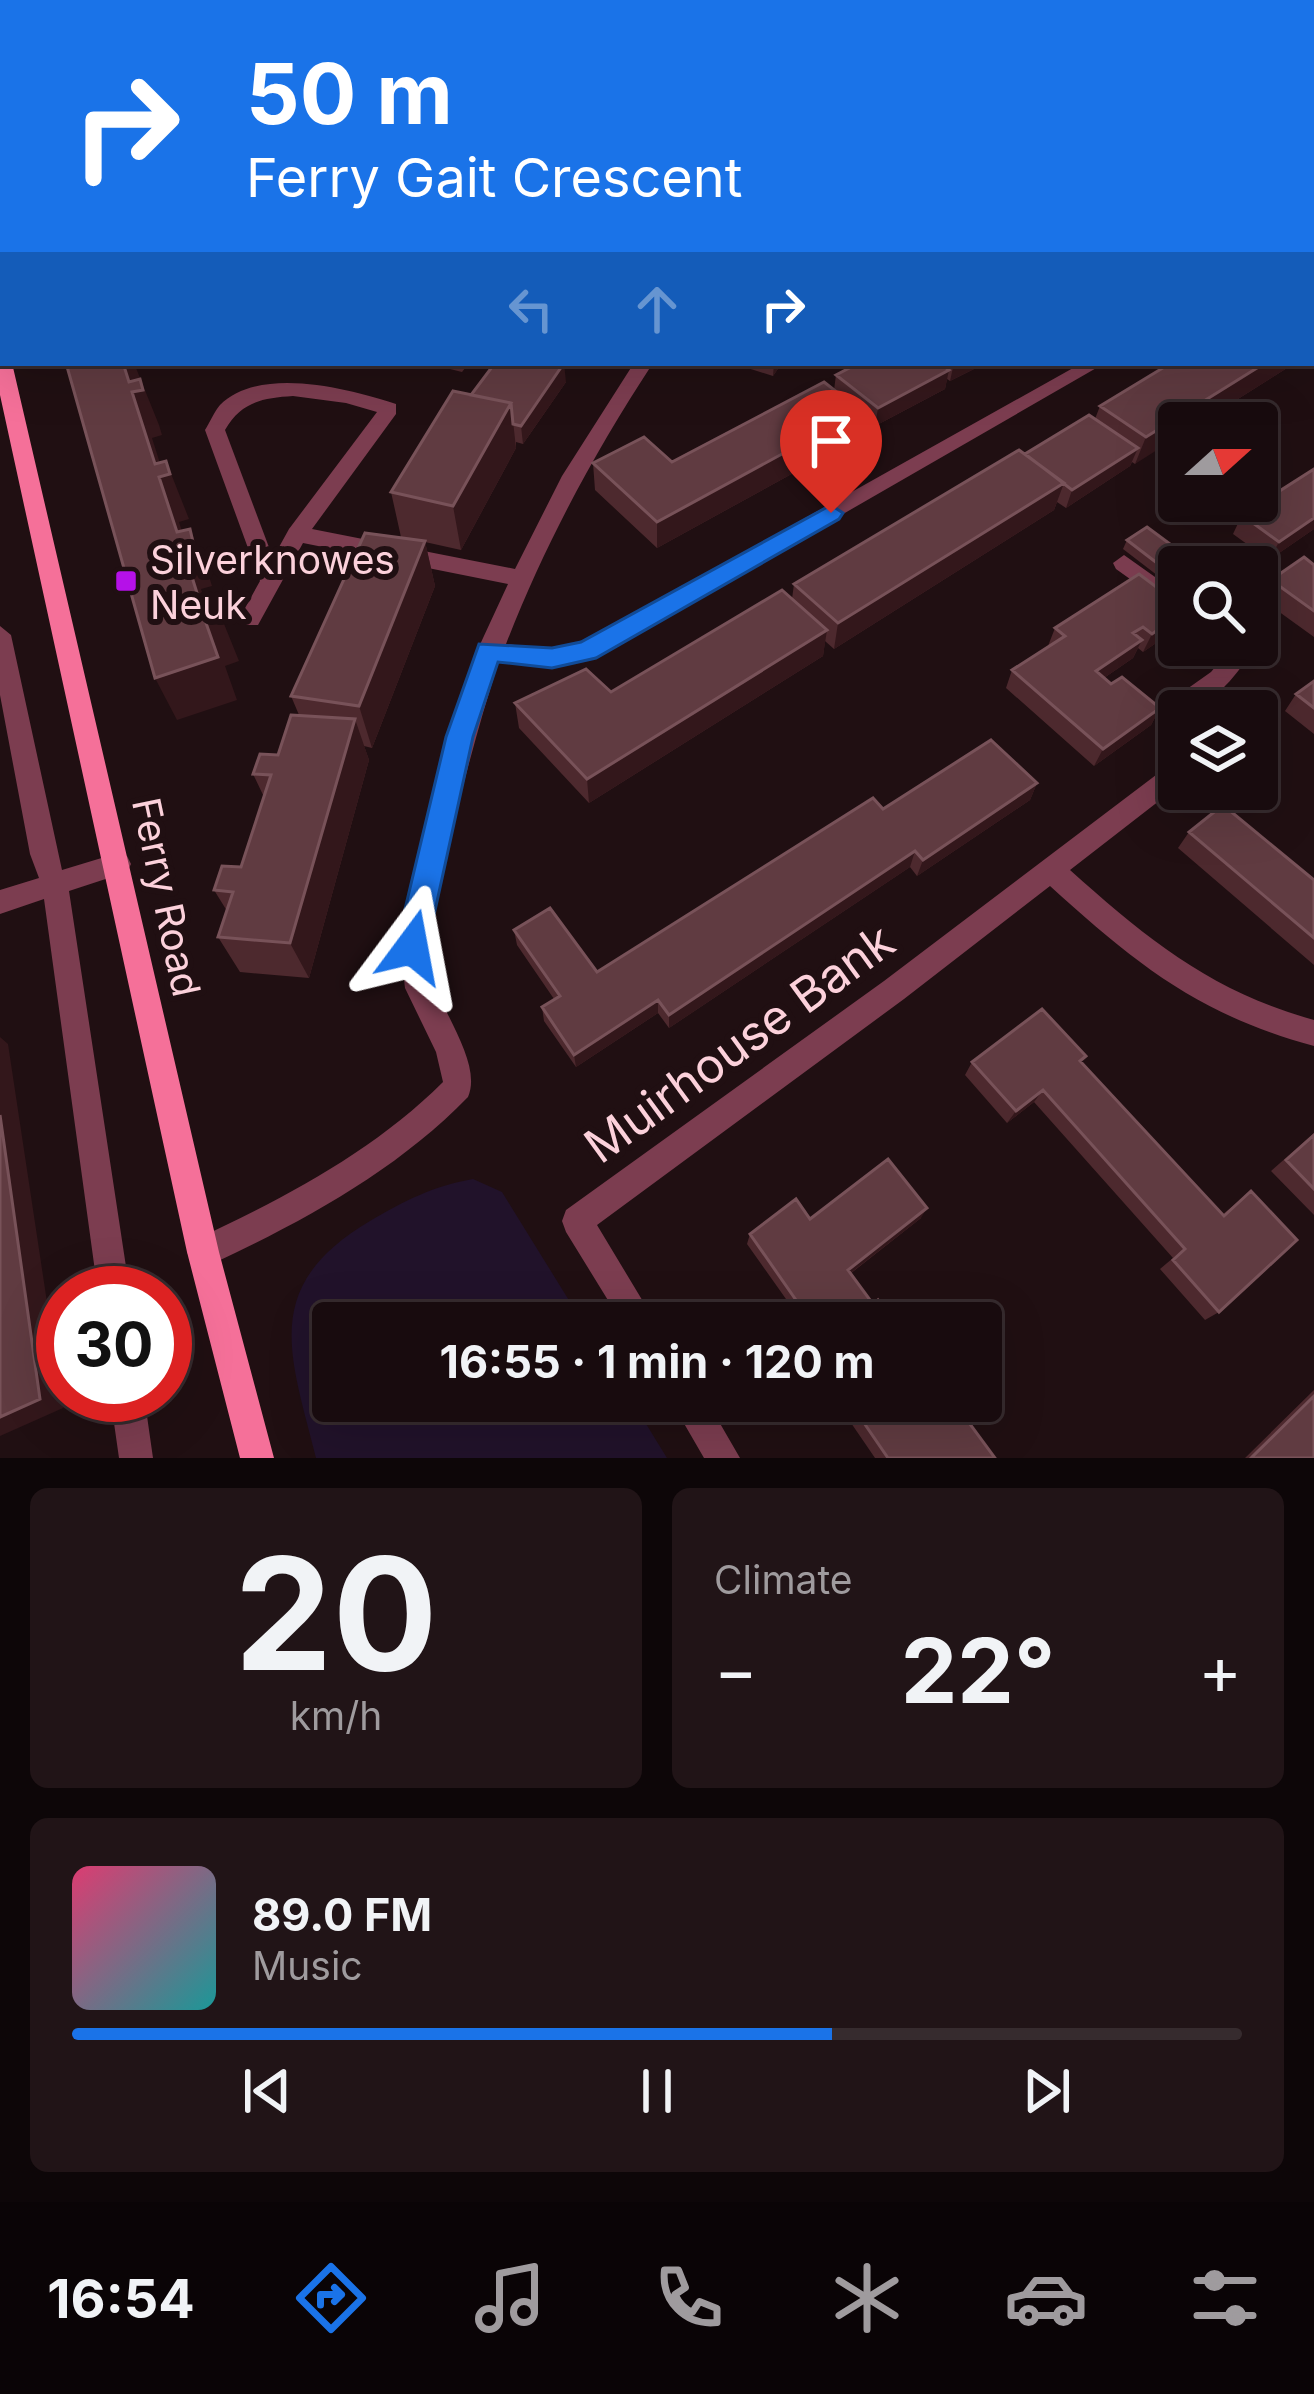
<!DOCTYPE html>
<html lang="en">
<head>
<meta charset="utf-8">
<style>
	:root { --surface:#180b0e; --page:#211417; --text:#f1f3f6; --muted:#9f9b9e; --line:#362b2e; --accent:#1a73e8 }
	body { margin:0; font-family:Inter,sans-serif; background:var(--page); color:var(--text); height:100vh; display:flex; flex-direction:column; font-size:45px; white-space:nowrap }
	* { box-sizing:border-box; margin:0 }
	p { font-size:39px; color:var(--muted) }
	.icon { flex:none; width:66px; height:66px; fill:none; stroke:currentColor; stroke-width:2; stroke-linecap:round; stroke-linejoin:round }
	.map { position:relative; height:1458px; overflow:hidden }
	.side { display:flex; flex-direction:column; gap:30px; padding:30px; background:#0d0608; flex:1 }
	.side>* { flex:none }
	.top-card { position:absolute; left:0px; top:0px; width:1314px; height:366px; box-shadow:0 12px 48px #0002,0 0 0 3px var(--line); background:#1a73e8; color:#fff; overflow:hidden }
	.needle { width:78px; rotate:69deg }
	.controls { position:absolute; left:1158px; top:402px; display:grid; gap:24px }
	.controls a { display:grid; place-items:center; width:120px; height:120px; border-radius:12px; background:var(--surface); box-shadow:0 12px 48px #0002,0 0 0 3px var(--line); font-size:60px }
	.speed { position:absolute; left:36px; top:1266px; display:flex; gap:24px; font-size:60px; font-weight:700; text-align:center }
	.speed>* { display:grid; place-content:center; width:156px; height:156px; border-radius:50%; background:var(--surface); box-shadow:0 12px 48px #0002,0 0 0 3px var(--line); line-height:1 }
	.speed .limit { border:18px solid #d22; background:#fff; color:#111 }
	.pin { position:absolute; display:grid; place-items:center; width:102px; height:102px; color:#fff; margin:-123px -51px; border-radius:50% 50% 50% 0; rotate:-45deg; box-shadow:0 0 12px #0007 }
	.pin .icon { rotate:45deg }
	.me { position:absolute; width:132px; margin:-66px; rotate:13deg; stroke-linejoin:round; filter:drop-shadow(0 0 9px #0008) }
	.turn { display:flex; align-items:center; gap:42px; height:252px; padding:0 48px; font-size:54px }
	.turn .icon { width:156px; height:156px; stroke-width:2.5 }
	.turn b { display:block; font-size:84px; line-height:102px }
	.lanes { display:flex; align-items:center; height:114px; padding:0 48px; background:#0003; justify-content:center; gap:60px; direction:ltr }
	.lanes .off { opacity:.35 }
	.big { font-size:90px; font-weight:700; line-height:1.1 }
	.side .tile { flex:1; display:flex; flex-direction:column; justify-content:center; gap:18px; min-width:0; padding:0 42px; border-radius:18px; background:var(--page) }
	.side .dial { align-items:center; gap:0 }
	.dial b { font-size:156px; line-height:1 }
	.song { display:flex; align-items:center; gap:36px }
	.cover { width:144px; height:144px; border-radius:18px; background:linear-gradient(135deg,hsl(340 70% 55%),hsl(180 70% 35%)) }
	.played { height:12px; border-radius:6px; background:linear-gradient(90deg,var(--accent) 65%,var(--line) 65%) }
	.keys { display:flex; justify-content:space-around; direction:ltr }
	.heat { display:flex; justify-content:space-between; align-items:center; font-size:66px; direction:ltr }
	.side .tiles { flex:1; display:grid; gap:30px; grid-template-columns:1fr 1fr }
	.tile:last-child { grid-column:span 2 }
	.trip { position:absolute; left:312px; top:1302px; width:690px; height:120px; border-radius:12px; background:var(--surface); box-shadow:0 12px 48px #0002,0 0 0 3px var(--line); font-weight:700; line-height:120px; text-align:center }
	.dock { display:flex; height:192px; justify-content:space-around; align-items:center; background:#0a0406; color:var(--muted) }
	.dock .icon { width:84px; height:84px }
	.dock .active { color:var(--accent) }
	.dock b { font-size:54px; color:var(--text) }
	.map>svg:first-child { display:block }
</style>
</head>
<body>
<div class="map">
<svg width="1314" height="1458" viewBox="0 0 1314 1458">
	<rect width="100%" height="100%" fill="#200f12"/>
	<path fill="#21122a" d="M 473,1179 L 502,1192 L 583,1323 L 333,1323 L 333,1401 L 632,1401 L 667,1458 L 316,1458 C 290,1354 260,1286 370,1221 C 404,1201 433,1186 473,1179 Z"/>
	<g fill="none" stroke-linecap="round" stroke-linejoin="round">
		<path fill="#7c3d50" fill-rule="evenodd" d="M 1124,555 L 1179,594 L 1179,614 L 1116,569 L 1113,563 Z
			M 1215,645 L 1237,645 L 1246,660 C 1232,681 1206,711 1179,711 L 1178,717 L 1170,715 L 1166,708 L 1170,701 L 1211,672 L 1222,659 Z"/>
		<path fill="#7c3d50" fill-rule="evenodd" d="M 24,0 L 38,0 L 23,3 Z
			M 71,0 L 85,0 L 70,3 Z
			M 382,0 L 399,0 L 401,3 L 384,3 Z
			M 674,0 L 691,0 L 672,3 Z
			M 1159,0 L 1178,0 L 1157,3 Z
			M 1311,78 L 1314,78 L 1314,88 L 1311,88 Z
			M 0,188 L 3,188 L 3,198 L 0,198 Z
			M 634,363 L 653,363 C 594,453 545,544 506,644 L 552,649 L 582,643 L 1082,363 L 1105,363 L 595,657 L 552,667 L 499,661 C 478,726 461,792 445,858 C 437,888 425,918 426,949 C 426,996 485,1057 468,1097 C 397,1170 306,1220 214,1263 L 203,1268 L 192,1263 L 187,1252 L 192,1241 C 281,1200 373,1152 443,1082 L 436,1052 L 405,988 L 399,939 L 439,779 L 479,655 L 477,651 L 508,584 L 303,543 L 258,625 L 242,625 L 239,619 L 260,581 L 205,430 C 210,422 214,412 220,405 C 260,365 350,389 396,404 L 396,414 L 312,529 L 515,569 L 562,476 ZM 293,396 L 346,403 L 377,412 L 289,529 L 273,558 L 225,430 C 241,402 262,398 293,396 Z
			M 0,626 L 11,635 L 62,870 L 118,853 L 127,856 L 131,864 L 127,872 L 69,891 L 130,1293 L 98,1293 L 44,899 L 0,914 L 0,890 L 39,878 L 30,854 L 0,695 Z
			M 1178,699 L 1186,701 L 1190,708 L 1179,711 L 1177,787 L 1070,870 C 1147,939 1212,992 1314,1020 L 1314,1046 C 1199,1015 1136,964 1050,886 L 904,999 L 597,1225 L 656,1323 L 622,1323 L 566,1232 L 562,1221 L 566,1210 L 884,981 L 1156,775 L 1166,708 L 1170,701 Z
			M 110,1395 L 144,1395 L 153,1458 L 119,1458 Z
			M 671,1401 L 707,1401 L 740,1458 L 704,1458 Z"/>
		<path fill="#f57099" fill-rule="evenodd" d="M 0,82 L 3,83 L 3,97 L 0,96 Z
			M 3,151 L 3,187 L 0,188 L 0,152 Z
			M 0,346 L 3,363 L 12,363 L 219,1252 L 274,1458 L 240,1458 L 187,1252 L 0,395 Z"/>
	</g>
	<path fill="#4d292e" d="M 288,0 L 344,0 L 344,3 L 289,3 Z
		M 431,0 L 542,0 L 543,3 L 436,3 Z
		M 609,0 L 634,0 L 634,3 L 610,3 Z
		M 733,0 L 770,0 L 770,3 L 733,3 Z
		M 1311,22 L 1314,23 L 1314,62 L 1311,61 Z
		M 1311,91 L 1314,93 L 1314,140 L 1311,139 Z
		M 426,363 L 469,363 L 462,372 Z
		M 732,363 L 782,363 L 773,376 Z
		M 859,363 L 986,363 L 950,381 L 947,379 L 945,389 L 875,426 L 861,415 L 857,438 L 657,548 L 595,490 L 593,463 L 672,462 L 834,390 L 836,375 Z
		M 1171,363 L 1295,363 L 1200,423 L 1179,423 L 1135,464 L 1132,462 L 1130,466 L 1066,508 L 1057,502 L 1054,510 L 834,649 L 825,641 L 823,656 L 589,803 L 519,728 L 515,703 L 611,692 L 792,599 L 794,584 L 1025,454 L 1095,419 L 1100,406 Z
		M 566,382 L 523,444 L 516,442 L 516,448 L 461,550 L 425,542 L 435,586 L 372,748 L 364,746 L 369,760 L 309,978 L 240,972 L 218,937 L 227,911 L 214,890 L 241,867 L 264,797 L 253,774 L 278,755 L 299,715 L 291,696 L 415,540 L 401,537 L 391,492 L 471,395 Z
		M 1314,469 L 1314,529 L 1269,560 L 1233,534 L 1242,515 Z
		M 1127,540 L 1179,567 L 1179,592 L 1123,549 Z
		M 1314,565 L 1314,637 L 1260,598 L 1271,580 Z
		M 1055,628 L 1178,628 L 1143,652 L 1138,648 L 1133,658 L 1104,678 L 1111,684 L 1160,708 L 1151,725 L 1094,766 L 1006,688 L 1012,670 L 1048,646 Z
		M 1314,681 L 1314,734 L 1285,711 L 1296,694 Z
		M 1037,783 L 1030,800 L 917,876 L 910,867 L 669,1028 L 658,1013 L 576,1067 L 544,1021 L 542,1007 L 554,999 L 517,945 L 514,930 L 597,972 L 883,809 Z
		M 1189,832 L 1314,880 L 1314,965 L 1178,848 Z
		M 972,1062 L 1082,1062 L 1222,1215 L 1251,1191 L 1219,1312 L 1205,1320 L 1160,1269 L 1173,1258 L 1034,1102 L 1007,1123 L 965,1075 Z
		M 1314,1133 L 1314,1215 L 1271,1171 Z
		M 921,1218 L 850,1274 L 873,1304 L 895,1323 L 803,1323 L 747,1244 L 750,1234 L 810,1219 Z
		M 1314,1390 L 1314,1458 L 1245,1458 Z
		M 836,1401 L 953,1401 L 995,1458 L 875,1458 Z"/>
	<path fill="#33171b" d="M 327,0 L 344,0 L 344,3 L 318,3 Z
		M 453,0 L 484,0 L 485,3 L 454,3 Z
		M 1314,237 L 1314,262 L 1311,264 L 1311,238 Z
		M 1314,333 L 1314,351 L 1311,353 L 1311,335 Z
		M 123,363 L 134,363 L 159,425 L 162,435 L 152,438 L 164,476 L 166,461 L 189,519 L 179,522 L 186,544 L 190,529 L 208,573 L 212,586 L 201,589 L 211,621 L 216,604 L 239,661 L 225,666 L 237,700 L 177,720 L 155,678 L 202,609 Z
		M 564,363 L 566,382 L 523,444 L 521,426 Z
		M 774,363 L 782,363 L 773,376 Z
		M 954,363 L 986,363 L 950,381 Z
		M 1265,363 L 1295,363 L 1200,423 L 1179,423 L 1179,436 L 1135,464 L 1146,437 Z
		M 949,370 L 945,389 L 875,426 L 878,408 Z
		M 511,403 L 516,448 L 461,550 L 453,506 Z
		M 861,411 L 857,438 L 657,548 L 657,522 Z
		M 1138,448 L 1130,466 L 1066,508 L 1072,490 Z
		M 1064,483 L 1054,510 L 834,649 L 838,623 Z
		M 1314,518 L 1314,529 L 1269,560 L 1279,542 Z
		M 425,541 L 435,586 L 372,748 L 359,706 Z
		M 1179,615 L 1178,628 L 1143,652 L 1152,634 Z
		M 827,630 L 823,656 L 589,803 L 587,779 Z
		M 1142,640 L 1133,658 L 1088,689 L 1096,671 Z
		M 1160,708 L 1151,725 L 1094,766 L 1103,749 Z
		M 355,719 L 369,760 L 309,978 L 290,943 Z
		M 1037,783 L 1030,800 L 917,876 L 923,860 Z
		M 915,851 L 910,867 L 669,1028 L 669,1015 Z
		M 658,1000 L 658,1013 L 576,1067 L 574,1055 Z
		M 0,1037 L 8,1044 L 63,1408 L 0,1436 Z
		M 1043,1090 L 1034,1102 L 1007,1123 L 1016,1111 Z
		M 927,1208 L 921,1218 L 843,1279 L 848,1270 Z"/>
	<path fill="#603b41" stroke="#785259" stroke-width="3" d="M 105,0 L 142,0 L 142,3 L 105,3 Z
		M 304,0 L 327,0 L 318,3 L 308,3 Z
		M 474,0 L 542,0 L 541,3 L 471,3 Z
		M 562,0 L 589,0 L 580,3 L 566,3 Z
		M 915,0 L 955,0 L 961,3 L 908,3 Z
		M 1213,0 L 1244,0 L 1251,3 L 1211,3 L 1215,1 Z
		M 1311,22 L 1314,23 L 1314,41 L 1311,39 Z
		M 1311,91 L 1314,93 L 1314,118 L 1311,116 Z
		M 1311,210 L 1314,211 L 1314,237 L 1311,238 Z
		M 1314,278 L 1314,333 L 1311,335 L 1311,280 Z
		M 66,363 L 123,363 L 129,382 L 140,379 L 143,390 L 132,392 L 155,464 L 166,461 L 170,474 L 159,477 L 177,532 L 190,529 L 193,542 L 182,545 L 202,609 L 216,604 L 220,618 L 206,623 L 218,657 L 155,678 Z
		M 495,363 L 564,363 L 521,426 L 513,424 L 511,403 L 471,395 Z
		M 859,363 L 940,363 L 949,370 L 878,408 L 836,375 Z
		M 1171,363 L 1265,363 L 1146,437 L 1100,406 Z
		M 824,382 L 861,411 L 657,522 L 593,463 L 644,437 L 672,462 Z
		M 453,391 L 511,403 L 453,506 L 391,492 Z
		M 1089,415 L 1138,448 L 1072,490 L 1025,454 Z
		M 1019,450 L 1064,483 L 838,623 L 794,584 Z
		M 1314,469 L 1314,518 L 1279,542 L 1242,515 Z
		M 1147,527 L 1201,567 L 1179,567 L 1179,580 L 1127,540 Z
		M 365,533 L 425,541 L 359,706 L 291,696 Z
		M 1304,557 L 1314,565 L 1314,611 L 1271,580 Z
		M 1139,574 L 1179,604 L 1179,615 L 1152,634 L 1143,627 L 1133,633 L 1142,640 L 1096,671 L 1111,684 L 1122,677 L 1160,708 L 1103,749 L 1012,670 L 1065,636 L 1055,628 Z
		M 782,590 L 827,630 L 587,779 L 515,703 L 586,669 L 611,692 Z
		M 1314,681 L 1314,708 L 1296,694 Z
		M 291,715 L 355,719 L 290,943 L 218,937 L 233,892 L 214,890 L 222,866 L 241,867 L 271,775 L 253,774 L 260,754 L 278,755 Z
		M 991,740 L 1037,783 L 923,860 L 915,851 L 669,1015 L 658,1000 L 574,1055 L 542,1007 L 560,996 L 514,930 L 550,908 L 597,972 L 873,798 L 883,809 Z
		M 1223,805 L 1314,880 L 1314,938 L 1189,832 Z
		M 1042,1009 L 1086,1056 L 1080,1061 L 1224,1216 L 1251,1191 L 1297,1240 L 1219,1312 L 1173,1260 L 1185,1249 L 1043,1090 L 1016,1111 L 972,1062 Z
		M 0,1115 L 40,1399 L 0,1417 Z
		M 1314,1135 L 1314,1189 L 1286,1160 Z
		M 888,1159 L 927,1208 L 848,1270 L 873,1304 L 849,1323 L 812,1323 L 750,1234 L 796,1199 L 810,1219 Z
		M 878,1300 L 895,1323 L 849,1323 Z
		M 1314,1396 L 1314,1458 L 1251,1458 Z
		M 849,1401 L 953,1401 L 995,1458 L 888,1458 Z"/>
	<path fill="#1a73e8" stroke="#114b97" stroke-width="3" d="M 831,505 L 843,513 L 839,519 L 596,658 L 552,668 L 498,662 L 473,737 L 427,947 L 422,957 L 412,961 L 401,957 L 396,947 L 446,737 L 479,644 L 552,648 L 581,642 Z"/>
	<rect fill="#b511e8" stroke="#200f12" stroke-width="4.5" x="114" y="569" width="24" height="24" rx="6"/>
	<g text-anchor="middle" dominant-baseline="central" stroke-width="12" stroke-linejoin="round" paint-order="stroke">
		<g font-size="39" fill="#fcd1db" stroke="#200f12" text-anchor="start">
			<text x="150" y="559">Silverknowes<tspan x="150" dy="45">Neuk</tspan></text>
		</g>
		<g font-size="39" fill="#fcd1db" stroke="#200f12">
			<text transform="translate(167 897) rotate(78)">Ferry Road</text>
		</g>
		<g font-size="48" fill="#fcd1db" stroke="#200f12">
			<text transform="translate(739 1043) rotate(-36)">Muirhouse Bank</text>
		</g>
	</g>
</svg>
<div class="controls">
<a><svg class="needle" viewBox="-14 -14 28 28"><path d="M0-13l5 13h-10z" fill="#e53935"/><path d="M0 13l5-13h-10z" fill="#9f9b9e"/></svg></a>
<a><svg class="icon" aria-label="search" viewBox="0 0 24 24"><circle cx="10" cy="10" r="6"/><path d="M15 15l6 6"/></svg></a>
<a><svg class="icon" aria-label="layers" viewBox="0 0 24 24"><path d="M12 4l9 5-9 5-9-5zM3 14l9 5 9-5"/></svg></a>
</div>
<div class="speed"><div class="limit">30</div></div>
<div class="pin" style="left:831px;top:513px;background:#d93025"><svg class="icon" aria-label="arrive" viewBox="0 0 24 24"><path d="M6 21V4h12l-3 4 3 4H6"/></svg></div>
<svg class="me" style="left:412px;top:947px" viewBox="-20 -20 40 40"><path d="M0-17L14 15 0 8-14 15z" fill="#1a73e8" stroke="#fff" stroke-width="4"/></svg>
<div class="trip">16:55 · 1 min · 120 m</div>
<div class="top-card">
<div class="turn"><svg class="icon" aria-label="right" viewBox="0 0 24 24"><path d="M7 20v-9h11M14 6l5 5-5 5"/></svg><div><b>50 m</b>Ferry Gait Crescent</div></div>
<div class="lanes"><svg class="icon off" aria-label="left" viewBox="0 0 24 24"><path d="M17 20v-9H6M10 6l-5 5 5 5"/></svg><svg class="icon off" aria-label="ahead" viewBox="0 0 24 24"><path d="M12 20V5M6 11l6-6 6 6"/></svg><svg class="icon" aria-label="right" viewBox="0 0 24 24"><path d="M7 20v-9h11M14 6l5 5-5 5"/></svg></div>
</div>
</div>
<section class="side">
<div class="tiles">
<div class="tile dial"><b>20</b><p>km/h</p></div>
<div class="tile"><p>Climate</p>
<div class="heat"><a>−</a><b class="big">22°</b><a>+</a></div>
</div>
<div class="tile">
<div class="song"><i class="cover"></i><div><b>89.0 FM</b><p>Music</p></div></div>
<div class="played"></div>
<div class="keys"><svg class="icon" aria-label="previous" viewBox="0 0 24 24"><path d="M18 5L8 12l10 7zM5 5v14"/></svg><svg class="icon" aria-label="pause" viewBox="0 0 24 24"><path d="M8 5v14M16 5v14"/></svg><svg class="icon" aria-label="next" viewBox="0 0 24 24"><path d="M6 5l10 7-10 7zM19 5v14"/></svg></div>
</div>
</div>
</section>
<nav class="dock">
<b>16:54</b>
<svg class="icon active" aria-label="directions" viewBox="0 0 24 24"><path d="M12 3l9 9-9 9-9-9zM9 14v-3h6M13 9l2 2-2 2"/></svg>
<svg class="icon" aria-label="music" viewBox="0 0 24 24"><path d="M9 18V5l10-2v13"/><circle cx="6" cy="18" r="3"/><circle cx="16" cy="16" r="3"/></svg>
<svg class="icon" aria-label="phone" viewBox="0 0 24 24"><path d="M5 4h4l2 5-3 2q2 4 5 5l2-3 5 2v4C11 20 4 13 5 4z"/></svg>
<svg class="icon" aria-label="climate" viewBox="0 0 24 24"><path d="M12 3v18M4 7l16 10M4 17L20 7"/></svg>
<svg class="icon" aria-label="car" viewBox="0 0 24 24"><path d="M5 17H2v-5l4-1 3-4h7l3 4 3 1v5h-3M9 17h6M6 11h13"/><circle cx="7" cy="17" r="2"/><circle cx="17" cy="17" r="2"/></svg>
<svg class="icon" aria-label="filters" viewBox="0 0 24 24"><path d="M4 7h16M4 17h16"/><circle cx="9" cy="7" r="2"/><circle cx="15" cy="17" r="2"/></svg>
</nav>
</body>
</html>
